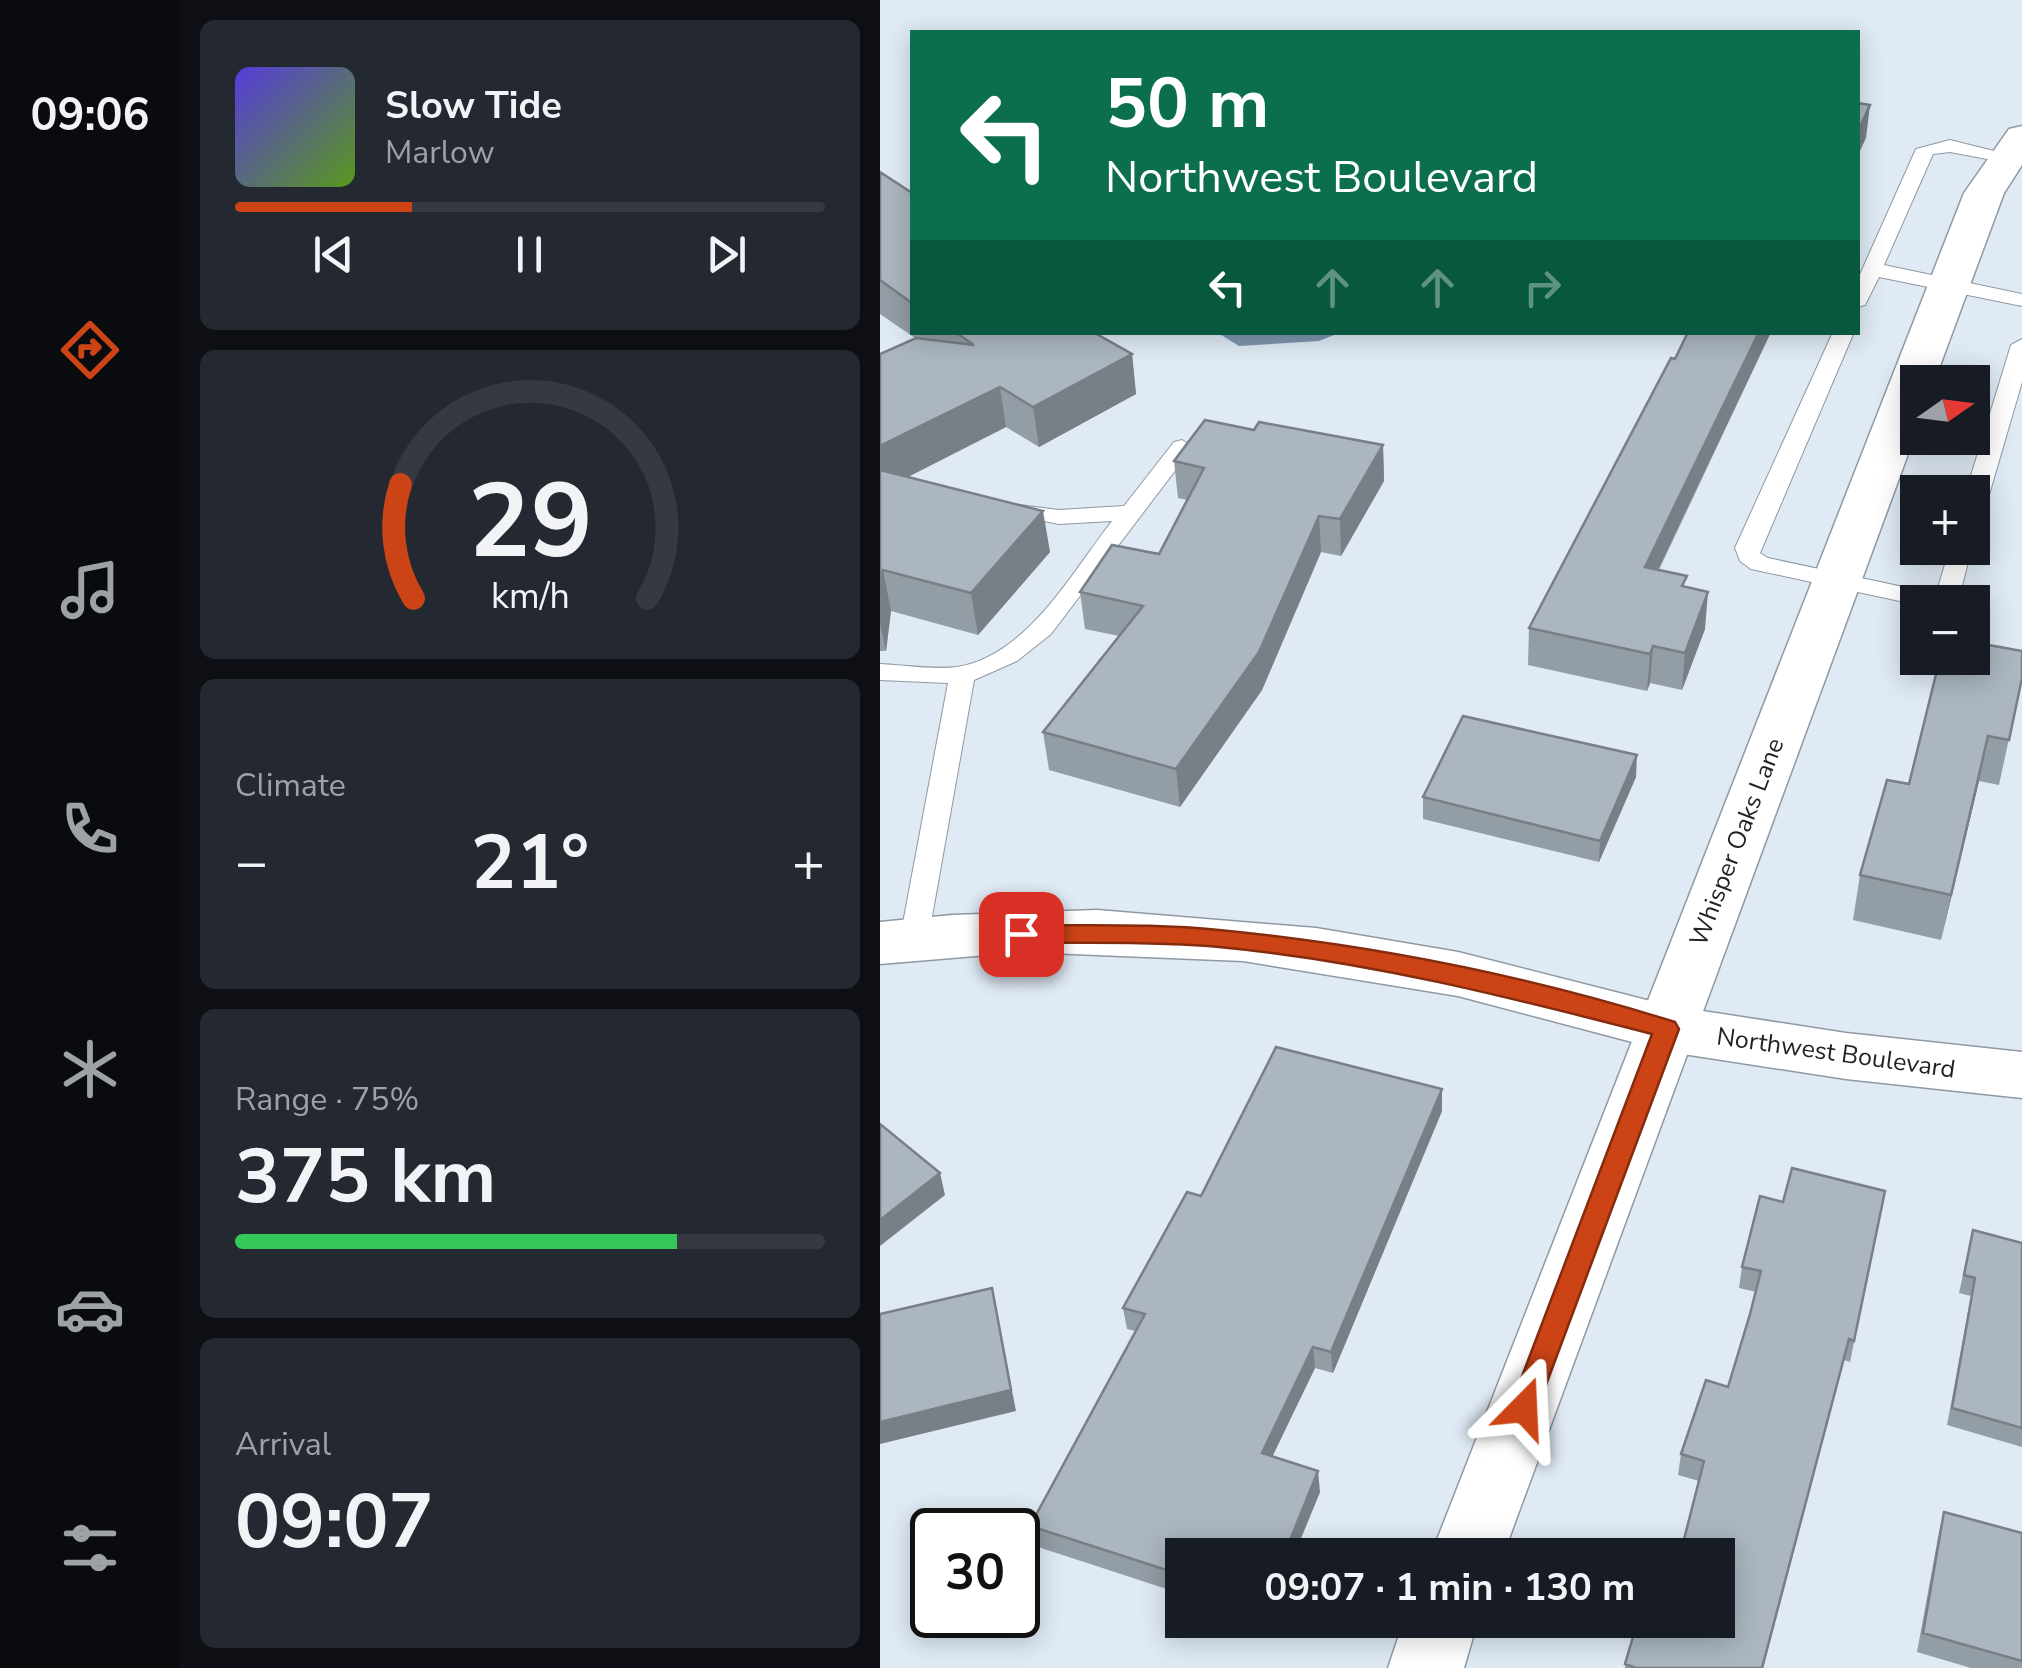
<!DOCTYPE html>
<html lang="en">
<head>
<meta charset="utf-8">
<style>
	:root { --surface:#171b24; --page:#242831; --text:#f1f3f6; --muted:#9ea1a6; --line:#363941; --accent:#cc4416 }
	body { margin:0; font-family:"Nunito Sans",sans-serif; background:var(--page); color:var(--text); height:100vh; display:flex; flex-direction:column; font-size:38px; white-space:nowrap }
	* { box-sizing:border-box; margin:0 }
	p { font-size:32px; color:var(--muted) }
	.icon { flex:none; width:55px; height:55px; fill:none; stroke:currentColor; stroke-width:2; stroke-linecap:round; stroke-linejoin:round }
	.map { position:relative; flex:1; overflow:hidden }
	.details { display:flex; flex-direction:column; gap:20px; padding:20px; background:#0d0f14; width:700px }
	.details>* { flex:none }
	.hud { position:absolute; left:30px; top:30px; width:950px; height:305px; border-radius:0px; box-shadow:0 5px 25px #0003; background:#0b6e4f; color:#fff; overflow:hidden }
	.needle { width:65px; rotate:76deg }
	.fabs { position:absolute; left:1020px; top:365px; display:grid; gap:20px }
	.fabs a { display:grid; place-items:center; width:90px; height:90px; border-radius:0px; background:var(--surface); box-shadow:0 5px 25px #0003; font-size:50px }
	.speed { position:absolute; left:30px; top:1508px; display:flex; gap:20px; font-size:50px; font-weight:700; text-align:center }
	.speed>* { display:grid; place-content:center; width:130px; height:130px; border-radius:50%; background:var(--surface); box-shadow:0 5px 25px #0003; line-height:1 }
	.speed .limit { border:5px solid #111; border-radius:15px; background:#fff; color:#111 }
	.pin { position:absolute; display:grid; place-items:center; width:85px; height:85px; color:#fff; margin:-42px; border-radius:20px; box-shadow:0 5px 15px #0006 }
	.me { position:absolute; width:110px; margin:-55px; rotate:21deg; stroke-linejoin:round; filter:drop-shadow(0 0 8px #0008) }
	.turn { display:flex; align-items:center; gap:35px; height:210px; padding:0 30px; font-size:45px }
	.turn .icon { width:130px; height:130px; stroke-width:2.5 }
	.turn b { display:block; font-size:70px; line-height:85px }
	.lanes { display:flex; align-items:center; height:95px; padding:0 30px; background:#0003; justify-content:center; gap:50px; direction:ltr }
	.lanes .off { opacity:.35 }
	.big { font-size:75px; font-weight:700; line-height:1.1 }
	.details .widget { flex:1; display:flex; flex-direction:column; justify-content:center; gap:15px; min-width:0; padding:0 35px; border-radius:15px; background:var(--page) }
	.details .dial { align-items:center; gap:0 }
	.dial svg { height:260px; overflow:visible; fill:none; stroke:var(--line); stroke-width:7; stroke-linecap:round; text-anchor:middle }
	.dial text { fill:var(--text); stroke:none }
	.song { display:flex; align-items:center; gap:30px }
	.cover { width:120px; height:120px; border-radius:15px; background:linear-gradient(135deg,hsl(250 70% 55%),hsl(90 70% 35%)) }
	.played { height:10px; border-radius:5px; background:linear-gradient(90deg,var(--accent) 30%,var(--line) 30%) }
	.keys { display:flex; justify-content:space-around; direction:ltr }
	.heat { display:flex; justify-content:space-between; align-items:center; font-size:55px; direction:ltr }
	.charge { height:15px; border-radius:8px; background:linear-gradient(90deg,#34c759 75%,var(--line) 0) }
	.trip { position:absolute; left:285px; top:1538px; width:570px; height:100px; border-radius:0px; background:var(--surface); box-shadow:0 5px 25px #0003; font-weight:700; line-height:100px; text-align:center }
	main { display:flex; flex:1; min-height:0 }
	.tab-bar { display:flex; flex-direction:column; width:180px; justify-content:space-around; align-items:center; background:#090b0e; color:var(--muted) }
	.tab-bar .icon { width:70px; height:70px }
	.tab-bar .selected { color:var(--accent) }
	.tab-bar b { font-size:45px; color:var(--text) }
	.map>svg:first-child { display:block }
</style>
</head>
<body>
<main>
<nav class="tab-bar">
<b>09:06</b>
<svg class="icon selected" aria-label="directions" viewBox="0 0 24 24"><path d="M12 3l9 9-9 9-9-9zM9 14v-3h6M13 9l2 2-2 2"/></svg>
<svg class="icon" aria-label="music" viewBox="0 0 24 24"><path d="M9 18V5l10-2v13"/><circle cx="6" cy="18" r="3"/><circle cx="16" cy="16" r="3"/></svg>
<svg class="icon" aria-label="phone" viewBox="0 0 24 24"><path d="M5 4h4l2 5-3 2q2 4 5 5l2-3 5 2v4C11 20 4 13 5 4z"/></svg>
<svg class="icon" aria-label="climate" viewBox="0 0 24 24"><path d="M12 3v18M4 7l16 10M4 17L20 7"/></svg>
<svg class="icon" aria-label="car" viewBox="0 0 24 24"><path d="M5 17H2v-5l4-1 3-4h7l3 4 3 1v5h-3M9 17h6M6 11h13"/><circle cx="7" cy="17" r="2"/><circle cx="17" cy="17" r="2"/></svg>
<svg class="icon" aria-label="filters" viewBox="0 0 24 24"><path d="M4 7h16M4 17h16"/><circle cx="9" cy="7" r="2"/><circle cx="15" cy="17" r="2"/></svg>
</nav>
<section class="details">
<div class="widget">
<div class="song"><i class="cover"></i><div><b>Slow Tide</b><p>Marlow</p></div></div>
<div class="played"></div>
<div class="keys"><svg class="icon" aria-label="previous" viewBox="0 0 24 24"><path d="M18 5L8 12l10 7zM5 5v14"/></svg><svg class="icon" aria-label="pause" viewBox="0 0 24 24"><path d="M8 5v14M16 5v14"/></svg><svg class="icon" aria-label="next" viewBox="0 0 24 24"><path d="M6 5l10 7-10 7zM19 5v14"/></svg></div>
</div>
<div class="widget dial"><svg viewBox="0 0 100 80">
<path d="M14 69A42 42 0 1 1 86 69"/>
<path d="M14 69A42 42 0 0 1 10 34" stroke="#cc4416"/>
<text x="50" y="56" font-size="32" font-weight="700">29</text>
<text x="50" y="72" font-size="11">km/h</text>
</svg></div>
<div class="widget"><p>Climate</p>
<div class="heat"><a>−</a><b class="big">21°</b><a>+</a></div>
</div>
<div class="widget"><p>Range · 75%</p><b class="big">375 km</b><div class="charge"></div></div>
<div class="widget"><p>Arrival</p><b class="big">09:07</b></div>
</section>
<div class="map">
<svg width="1142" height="1668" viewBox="0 0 1142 1668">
	<rect width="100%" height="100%" fill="#dfeaf5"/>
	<path fill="#7d96ae" d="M 338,333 L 459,333 L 439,341 L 359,346 Z"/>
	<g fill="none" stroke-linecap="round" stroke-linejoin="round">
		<defs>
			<path id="lane" d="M 1070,140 L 1138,157 L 1128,163 L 1070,152 L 1053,154 L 1004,265 L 1142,294 L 1142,306 L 999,277 L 985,305 L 978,307 L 978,279 L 1036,149 Z
				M 953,332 L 974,332 L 880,553 L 888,558 L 1056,594 L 1070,548 L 1092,546 L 1078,602 L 1038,605 L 871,569 L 860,561 L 855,548 Z
				M 1142,339 L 1142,382 L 1104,512 L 1092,519 L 1092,492 L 1086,492 L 1131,345 Z
				M 302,440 L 313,447 L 171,634 L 137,661 L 94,680 L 48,939 L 44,946 L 24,946 L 20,939 L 68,683 L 0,680 L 0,664 C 24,665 53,670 77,667 C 147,656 193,571 232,521 L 179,524 L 123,513 L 119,508 L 123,503 L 179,510 L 244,506 L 294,442 Z"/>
			<path id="street" d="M 1142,126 L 1142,165 L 1124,193 L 1054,382 L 1038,382 L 1038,427 L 623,1555 L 551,1555 L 1084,193 L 1129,129 Z
				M 524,1620 L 598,1620 L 584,1668 L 508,1668 Z"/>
			<path id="secondary" d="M 217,910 L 436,928 L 578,952 L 790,1006 L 966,1033 L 1142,1052 L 1142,1098 L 966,1079 L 790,1052 L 578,996 L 363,961 L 144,952 L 0,964 L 0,922 L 72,915 Z"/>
		</defs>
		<use href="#lane" stroke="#8e99a3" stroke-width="2"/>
		<use href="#street" stroke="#8e99a3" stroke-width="3"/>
		<use href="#secondary" stroke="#8e99a3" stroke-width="3"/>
		<use href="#lane" fill="#fff" fill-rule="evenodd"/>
		<use href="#street" fill="#fff" fill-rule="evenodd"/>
		<use href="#secondary" fill="#fff" fill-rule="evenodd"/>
	</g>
	<path fill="#939da5" d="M 0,172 L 32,193 L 32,332 L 213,332 L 252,354 L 256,394 L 159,447 L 126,427 L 28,477 L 170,552 L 98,635 L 11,611 L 6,651 L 0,651 L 0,354 L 35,338 L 0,314 Z
		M 808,332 L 891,332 L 779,570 L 806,587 L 825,629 L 802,690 L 770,683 L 767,691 L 648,665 L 649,628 L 795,359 Z
		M 374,430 L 503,445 L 504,481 L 461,556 L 441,552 L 382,690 L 300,807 L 169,770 L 163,732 L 239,636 L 205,629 L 200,592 L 279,554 L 307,500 L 298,498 L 294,461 Z
		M 1142,678 L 1119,785 L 1099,781 L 1061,940 L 973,920 L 980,875 L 1029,784 Z
		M 756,777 L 719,862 L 543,819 L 543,797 Z
		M 562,1111 L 453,1373 L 435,1368 L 392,1456 L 440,1492 L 414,1555 L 302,1555 L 302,1594 L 155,1546 L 150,1526 L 256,1331 L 247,1329 L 243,1308 L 321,1196 Z
		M 1005,1191 L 970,1362 L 964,1360 L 883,1668 L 745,1668 L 745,1664 L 838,1620 L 819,1481 L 798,1475 L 801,1454 L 848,1387 L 870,1314 L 876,1292 L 859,1288 L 862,1267 L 903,1202 Z
		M 1093,1230 L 1142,1243 L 1142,1447 L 1067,1425 L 1091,1296 L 1079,1293 Z
		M 1064,1512 L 1142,1533 L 1142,1668 L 1091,1668 L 1037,1652 L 1059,1532 Z"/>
	<path fill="#787f86" d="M 990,105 L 986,138 L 978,155 L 978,131 Z
		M 879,332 L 891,332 L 762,603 L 765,567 Z
		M 252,354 L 256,394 L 159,447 L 153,407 Z
		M 120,387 L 126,427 L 0,491 L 0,446 Z
		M 503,445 L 504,481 L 461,556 L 460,519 Z
		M 163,511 L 170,552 L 98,635 L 91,593 Z
		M 439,516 L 441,552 L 382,690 L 300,807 L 296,769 Z
		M 3,570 L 11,611 L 6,651 L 0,624 L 0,588 Z
		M 828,592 L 825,629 L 802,690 L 805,653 Z
		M 773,646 L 770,683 L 767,691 L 770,654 Z
		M 1108,736 L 1099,781 L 1061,940 L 1071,895 Z
		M 757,755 L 756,777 L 719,862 L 720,841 Z
		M 562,1089 L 562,1111 L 453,1373 L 451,1352 Z
		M 60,1173 L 65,1195 L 0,1246 L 0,1220 Z
		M 112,1288 L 136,1411 L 0,1444 L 0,1422 Z
		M 969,1339 L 883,1668 L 882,1668 Z
		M 433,1347 L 435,1368 L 384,1474 L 382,1453 Z
		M 438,1471 L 440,1492 L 414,1555 L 404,1555 Z
		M 346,1541 L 348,1555 L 340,1555 Z"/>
	<path fill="#abb6c0" stroke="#787f86" stroke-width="2.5" d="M 978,103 L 990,105 L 978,131 Z
		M 0,172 L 32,193 L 32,303 L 0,280 Z
		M 75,332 L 213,332 L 252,354 L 153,407 L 120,387 L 0,446 L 0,354 L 36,338 L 94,345 Z
		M 808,332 L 879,332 L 765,567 L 807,576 L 802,586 L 828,592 L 805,653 L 773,646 L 770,654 L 649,628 L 791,358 L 795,359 Z
		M 325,420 L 374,430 L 379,422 L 503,445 L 460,519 L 439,516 L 379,652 L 296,769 L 163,732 L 263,606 L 200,592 L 232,545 L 279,554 L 324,468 L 294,461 Z
		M 0,470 L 163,511 L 91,593 L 3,570 L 0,588 Z
		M 1092,642 L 1142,651 L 1142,678 L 1129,740 L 1108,736 L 1071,895 L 980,875 L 1007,780 L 1029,784 L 1060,658 L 1092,658 Z
		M 583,716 L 757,755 L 720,841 L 543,797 Z
		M 396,1047 L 562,1089 L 451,1352 L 433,1347 L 382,1453 L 438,1471 L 404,1555 L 389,1555 L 346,1541 L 340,1555 L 302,1555 L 302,1575 L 150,1526 L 265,1314 L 243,1308 L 307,1192 L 321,1196 Z
		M 0,1124 L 60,1173 L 0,1220 Z
		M 912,1168 L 1005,1191 L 974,1341 L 969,1339 L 882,1668 L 756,1668 L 745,1664 L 758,1620 L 838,1620 L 838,1555 L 800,1555 L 824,1461 L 801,1454 L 826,1380 L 848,1387 L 870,1314 L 881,1271 L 862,1267 L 880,1196 L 903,1202 Z
		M 1093,1230 L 1142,1243 L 1142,1428 L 1072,1408 L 1095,1278 L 1084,1275 Z
		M 112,1288 L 131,1390 L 0,1422 L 0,1314 Z
		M 1064,1512 L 1142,1533 L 1142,1661 L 1043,1633 Z"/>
	<path fill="#cc4416" stroke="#852c0e" stroke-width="2.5" d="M 141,925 C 206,926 274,923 339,930 C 493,945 648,976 795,1022 L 799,1029 L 654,1417 L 644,1421 L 634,1417 L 630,1408 L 772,1034 C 629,997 487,961 339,947 C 274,941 206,944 141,942 L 129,934 Z"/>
	<g text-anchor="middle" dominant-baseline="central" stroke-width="8" stroke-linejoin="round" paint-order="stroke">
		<g font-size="25" fill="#1f2327" stroke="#fff">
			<text transform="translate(857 842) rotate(-69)">Whisper Oaks Lane</text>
			<text transform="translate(956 1053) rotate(8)">Northwest Boulevard</text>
		</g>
	</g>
</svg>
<div class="fabs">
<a><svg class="needle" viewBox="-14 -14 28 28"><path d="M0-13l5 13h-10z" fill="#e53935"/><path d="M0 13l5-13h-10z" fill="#9ea1a6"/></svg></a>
<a>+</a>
<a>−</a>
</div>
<div class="speed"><div class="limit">30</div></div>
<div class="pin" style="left:141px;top:934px;background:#d93025"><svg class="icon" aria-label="arrive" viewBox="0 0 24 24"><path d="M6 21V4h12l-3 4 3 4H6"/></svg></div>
<svg class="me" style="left:644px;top:1408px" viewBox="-20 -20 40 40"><path d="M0-17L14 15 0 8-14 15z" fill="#cc4416" stroke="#fff" stroke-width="4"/></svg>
<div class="trip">09:07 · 1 min · 130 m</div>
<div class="hud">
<div class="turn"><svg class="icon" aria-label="left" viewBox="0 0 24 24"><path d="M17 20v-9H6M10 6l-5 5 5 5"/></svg><div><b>50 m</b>Northwest Boulevard</div></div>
<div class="lanes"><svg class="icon" aria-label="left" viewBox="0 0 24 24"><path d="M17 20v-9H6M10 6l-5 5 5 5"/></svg><svg class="icon off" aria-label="ahead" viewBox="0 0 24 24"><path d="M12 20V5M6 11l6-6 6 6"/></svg><svg class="icon off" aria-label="ahead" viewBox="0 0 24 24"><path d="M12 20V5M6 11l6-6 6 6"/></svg><svg class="icon off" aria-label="right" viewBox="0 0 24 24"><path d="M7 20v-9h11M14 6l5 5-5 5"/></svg></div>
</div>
</div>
</main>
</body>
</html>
